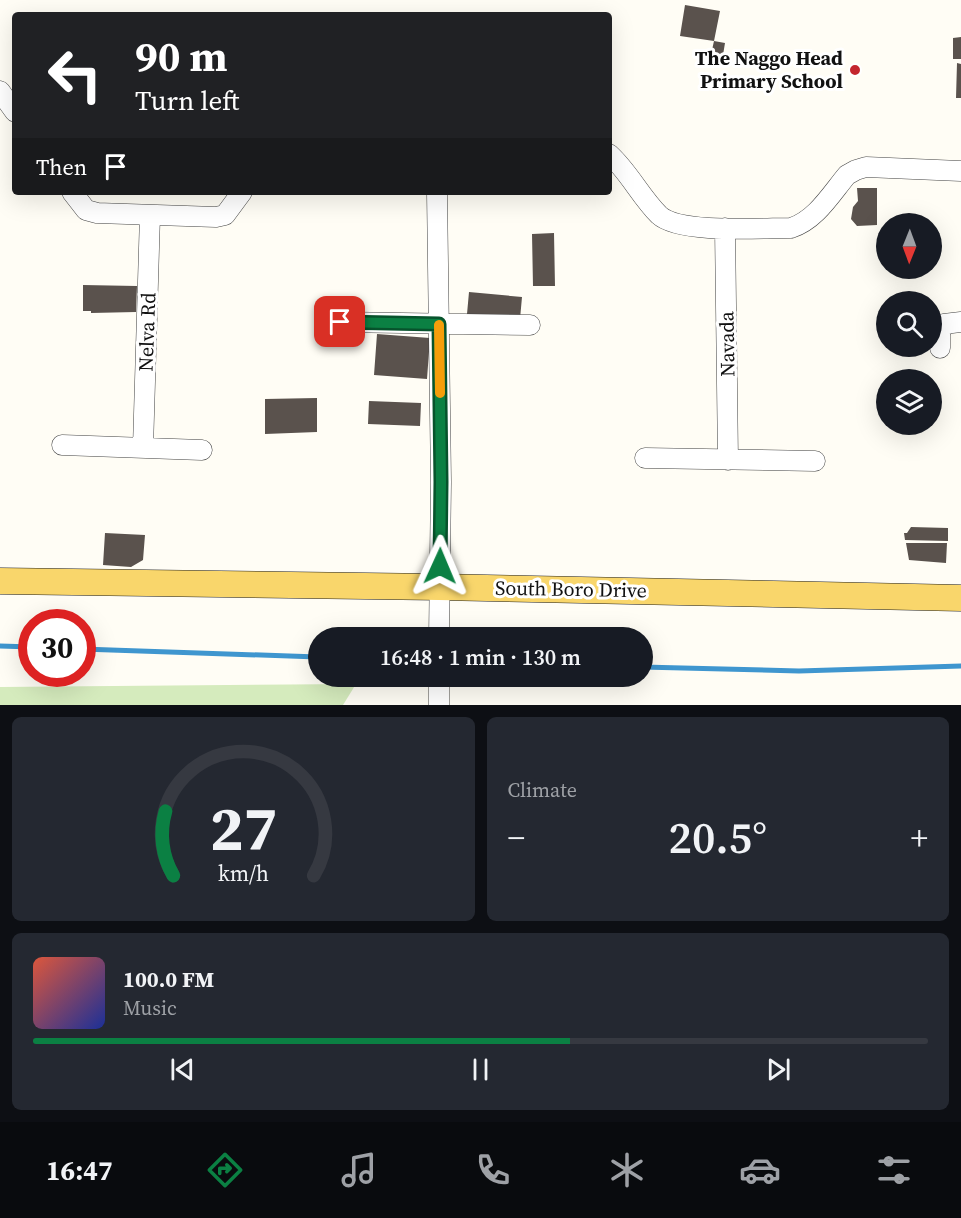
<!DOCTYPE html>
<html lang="en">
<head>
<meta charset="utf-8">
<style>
	:root { --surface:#171b24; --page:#242831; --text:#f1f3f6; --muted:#9ea1a6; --line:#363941; --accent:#0b8043 }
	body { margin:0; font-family:"Source Serif 4",serif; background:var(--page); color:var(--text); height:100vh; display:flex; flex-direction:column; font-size:22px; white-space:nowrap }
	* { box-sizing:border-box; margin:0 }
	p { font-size:20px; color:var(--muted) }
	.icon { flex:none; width:33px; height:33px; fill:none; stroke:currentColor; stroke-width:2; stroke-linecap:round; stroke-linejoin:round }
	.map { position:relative; height:705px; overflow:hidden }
	.side { display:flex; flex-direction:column; gap:12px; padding:12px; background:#0d0f14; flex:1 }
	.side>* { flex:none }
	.top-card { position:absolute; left:12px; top:12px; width:600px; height:183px; border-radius:6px; box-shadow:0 6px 24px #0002; background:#202124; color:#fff; overflow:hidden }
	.needle { width:39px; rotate:181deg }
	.tools { position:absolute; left:876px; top:213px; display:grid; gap:12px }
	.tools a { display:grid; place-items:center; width:66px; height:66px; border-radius:50%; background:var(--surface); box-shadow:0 6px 24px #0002; font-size:30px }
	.speed { position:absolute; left:18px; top:609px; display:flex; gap:12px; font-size:30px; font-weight:700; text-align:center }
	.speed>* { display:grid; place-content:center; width:78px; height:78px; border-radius:50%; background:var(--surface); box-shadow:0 6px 24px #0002; line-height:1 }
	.speed .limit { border:9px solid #d22; background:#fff; color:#111 }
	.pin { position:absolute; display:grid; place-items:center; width:51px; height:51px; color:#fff; margin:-26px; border-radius:12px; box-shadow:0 3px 9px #0006 }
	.me { position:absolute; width:66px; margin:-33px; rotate:1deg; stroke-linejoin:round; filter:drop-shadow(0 0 4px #0008) }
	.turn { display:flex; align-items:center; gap:21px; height:126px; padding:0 24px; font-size:27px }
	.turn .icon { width:78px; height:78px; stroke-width:2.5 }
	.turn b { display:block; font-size:42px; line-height:51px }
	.then { display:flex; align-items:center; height:57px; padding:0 24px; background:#0003; gap:12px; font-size:22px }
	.big { font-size:45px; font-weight:600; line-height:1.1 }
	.side .tile { flex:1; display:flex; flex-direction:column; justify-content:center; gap:9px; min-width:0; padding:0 21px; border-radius:9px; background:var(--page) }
	.side .dial { align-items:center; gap:0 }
	.dial svg { height:156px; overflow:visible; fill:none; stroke:var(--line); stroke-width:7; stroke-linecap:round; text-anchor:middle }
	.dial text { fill:var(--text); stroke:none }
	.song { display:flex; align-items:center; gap:18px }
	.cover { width:72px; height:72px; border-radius:9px; background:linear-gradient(135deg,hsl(10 70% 55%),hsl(230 70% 35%)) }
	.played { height:6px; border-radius:3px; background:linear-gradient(90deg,var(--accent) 60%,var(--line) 60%) }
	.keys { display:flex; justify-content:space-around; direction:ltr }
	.heat { display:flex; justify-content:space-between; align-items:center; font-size:33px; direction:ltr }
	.side .tiles { flex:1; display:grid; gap:12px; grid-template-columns:1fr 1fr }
	.tile:last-child { grid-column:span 2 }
	.trip { position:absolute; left:308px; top:627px; width:345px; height:60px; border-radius:30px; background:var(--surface); box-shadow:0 6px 24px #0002; font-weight:600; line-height:60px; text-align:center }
	.dock { display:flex; height:96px; justify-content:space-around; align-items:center; background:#090b0e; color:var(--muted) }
	.dock .icon { width:42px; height:42px }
	.dock .active { color:var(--accent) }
	.dock b { font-size:27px; color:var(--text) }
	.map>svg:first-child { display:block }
</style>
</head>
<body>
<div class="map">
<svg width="961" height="705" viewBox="0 0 961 705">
	<rect width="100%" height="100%" fill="#fffdf5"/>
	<path fill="#d5ebbd" d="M 356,684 L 343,705 L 0,705 L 0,687 Z"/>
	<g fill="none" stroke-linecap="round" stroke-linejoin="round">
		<path stroke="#3f96cf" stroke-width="5" d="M 0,646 L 32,647
			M 82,649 L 318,657
			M 642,667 L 799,671 L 961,666"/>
	</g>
	<path fill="#5a524d" d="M 685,5 L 720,11 L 714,41 L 680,36 Z
		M 961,37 L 961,59 L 953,59 L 953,38 Z
		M 714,41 L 725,43 L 722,61 L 710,59 Z
		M 957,63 L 961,64 L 961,98 L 956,98 Z
		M 857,188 L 877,188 L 877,225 L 857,226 L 851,219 L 853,207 L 858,201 Z
		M 554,233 L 555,286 L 533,286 L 532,234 Z
		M 83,285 L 137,286 L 136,312 L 91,313 L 91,311 L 83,311 Z
		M 469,292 L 522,297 L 520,319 L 467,314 Z
		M 377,334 L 430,338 L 427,379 L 374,375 Z
		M 317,398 L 317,432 L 265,434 L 265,399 Z
		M 369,401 L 421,403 L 420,426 L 368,424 Z
		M 911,527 L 948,528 L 948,541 L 905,540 L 904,533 L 907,533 Z
		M 105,533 L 145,535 L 143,560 L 131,567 L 103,565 Z
		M 906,543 L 947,543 L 946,563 L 909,560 Z"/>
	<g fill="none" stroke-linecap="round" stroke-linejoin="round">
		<defs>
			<path id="minor" d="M 0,91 L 15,112
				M 609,154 C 629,172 640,196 659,215 C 679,234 762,228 791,228 C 816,220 831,194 847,175 L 856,170 L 866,167 L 961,171
				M 72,192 L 86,210 L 97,213 L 216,217 L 225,215 L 242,192
				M 437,192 L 441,482 L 439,638
				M 725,228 L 728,460
				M 340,322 L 530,325
				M 940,348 L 940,333 L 944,324 L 961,322
				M 62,445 L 202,450
				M 143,448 L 150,215
				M 645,458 L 815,461
				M 439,705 L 439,676"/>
			<path id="major" d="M 0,581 L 439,587 L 961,598"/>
		</defs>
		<use href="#minor" stroke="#444" stroke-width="21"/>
		<use href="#major" stroke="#222" stroke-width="27"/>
		<use href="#minor" stroke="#fff" stroke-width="20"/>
		<use href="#major" stroke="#f9d66b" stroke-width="26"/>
	</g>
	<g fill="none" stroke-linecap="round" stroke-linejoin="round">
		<defs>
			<path id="route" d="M 340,322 L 439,324 L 441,482 L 440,566"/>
		</defs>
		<use href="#route" stroke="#07532c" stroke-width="15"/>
		<use href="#route" stroke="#0b8043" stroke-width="10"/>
		<path stroke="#f59e0b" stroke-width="10" d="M 439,325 L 440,393"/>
	</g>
	<circle fill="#c4262e" stroke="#fff" stroke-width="2" cx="855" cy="70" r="6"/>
	<g text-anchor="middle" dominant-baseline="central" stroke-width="6" stroke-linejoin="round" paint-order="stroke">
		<g font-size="20" font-weight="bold" fill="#111" stroke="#fff" text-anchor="end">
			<text x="843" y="58">The Naggo Head<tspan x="843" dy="23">Primary School</tspan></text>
		</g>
		<g font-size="20" fill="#111" stroke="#fff">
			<text transform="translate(147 332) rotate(-88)">Nelva Rd</text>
			<text transform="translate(727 344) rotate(-91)">Navada</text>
			<text transform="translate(571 589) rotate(1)">South Boro Drive</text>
		</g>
	</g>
</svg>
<div class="tools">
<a><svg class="needle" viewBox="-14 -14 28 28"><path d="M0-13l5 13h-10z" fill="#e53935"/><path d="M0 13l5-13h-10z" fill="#9ea1a6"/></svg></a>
<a><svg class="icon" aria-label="search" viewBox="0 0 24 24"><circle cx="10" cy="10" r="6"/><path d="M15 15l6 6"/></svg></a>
<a><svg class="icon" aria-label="layers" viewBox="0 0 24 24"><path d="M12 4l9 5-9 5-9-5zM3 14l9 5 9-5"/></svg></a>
</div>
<div class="speed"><div class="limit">30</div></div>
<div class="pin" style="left:340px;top:322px;background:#d93025"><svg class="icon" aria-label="arrive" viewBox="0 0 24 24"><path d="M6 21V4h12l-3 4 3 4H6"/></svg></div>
<svg class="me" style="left:440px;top:566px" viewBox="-20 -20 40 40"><path d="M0-17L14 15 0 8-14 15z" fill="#0b8043" stroke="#fff" stroke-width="4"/></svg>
<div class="trip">16:48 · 1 min · 130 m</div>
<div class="top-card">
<div class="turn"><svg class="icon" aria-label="left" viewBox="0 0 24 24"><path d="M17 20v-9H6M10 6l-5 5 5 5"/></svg><div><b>90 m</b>Turn left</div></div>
<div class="then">Then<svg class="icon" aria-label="arrive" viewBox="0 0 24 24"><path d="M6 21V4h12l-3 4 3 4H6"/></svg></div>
</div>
</div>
<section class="side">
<div class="tiles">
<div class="tile dial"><svg viewBox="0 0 100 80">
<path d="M14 69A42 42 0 1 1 86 69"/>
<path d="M14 69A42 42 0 0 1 10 36" stroke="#0b8043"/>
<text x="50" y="56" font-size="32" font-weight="700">27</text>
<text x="50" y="72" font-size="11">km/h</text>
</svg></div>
<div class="tile"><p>Climate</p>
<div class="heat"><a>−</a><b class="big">20.5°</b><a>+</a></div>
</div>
<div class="tile">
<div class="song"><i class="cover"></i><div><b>100.0 FM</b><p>Music</p></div></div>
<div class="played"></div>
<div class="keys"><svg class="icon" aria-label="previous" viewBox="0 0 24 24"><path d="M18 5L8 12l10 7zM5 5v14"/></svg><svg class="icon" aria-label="pause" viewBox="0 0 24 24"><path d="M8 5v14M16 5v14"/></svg><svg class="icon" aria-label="next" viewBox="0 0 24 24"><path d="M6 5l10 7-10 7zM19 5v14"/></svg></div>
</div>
</div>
</section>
<nav class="dock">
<b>16:47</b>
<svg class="icon active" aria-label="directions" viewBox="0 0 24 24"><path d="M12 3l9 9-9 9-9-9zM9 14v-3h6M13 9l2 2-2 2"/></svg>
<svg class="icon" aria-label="music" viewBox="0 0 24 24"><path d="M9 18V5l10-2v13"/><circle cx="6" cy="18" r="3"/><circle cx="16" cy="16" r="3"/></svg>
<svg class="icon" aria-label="phone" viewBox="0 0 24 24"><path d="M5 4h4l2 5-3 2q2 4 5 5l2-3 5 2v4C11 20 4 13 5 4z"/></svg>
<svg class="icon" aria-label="climate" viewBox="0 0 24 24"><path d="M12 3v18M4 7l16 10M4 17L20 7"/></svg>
<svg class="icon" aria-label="car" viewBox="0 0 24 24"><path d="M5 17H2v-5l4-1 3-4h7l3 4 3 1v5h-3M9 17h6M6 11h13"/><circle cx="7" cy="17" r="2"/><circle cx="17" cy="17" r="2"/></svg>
<svg class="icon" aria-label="filters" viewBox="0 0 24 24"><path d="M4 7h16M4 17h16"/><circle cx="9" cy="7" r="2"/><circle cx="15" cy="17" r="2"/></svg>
</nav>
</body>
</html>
